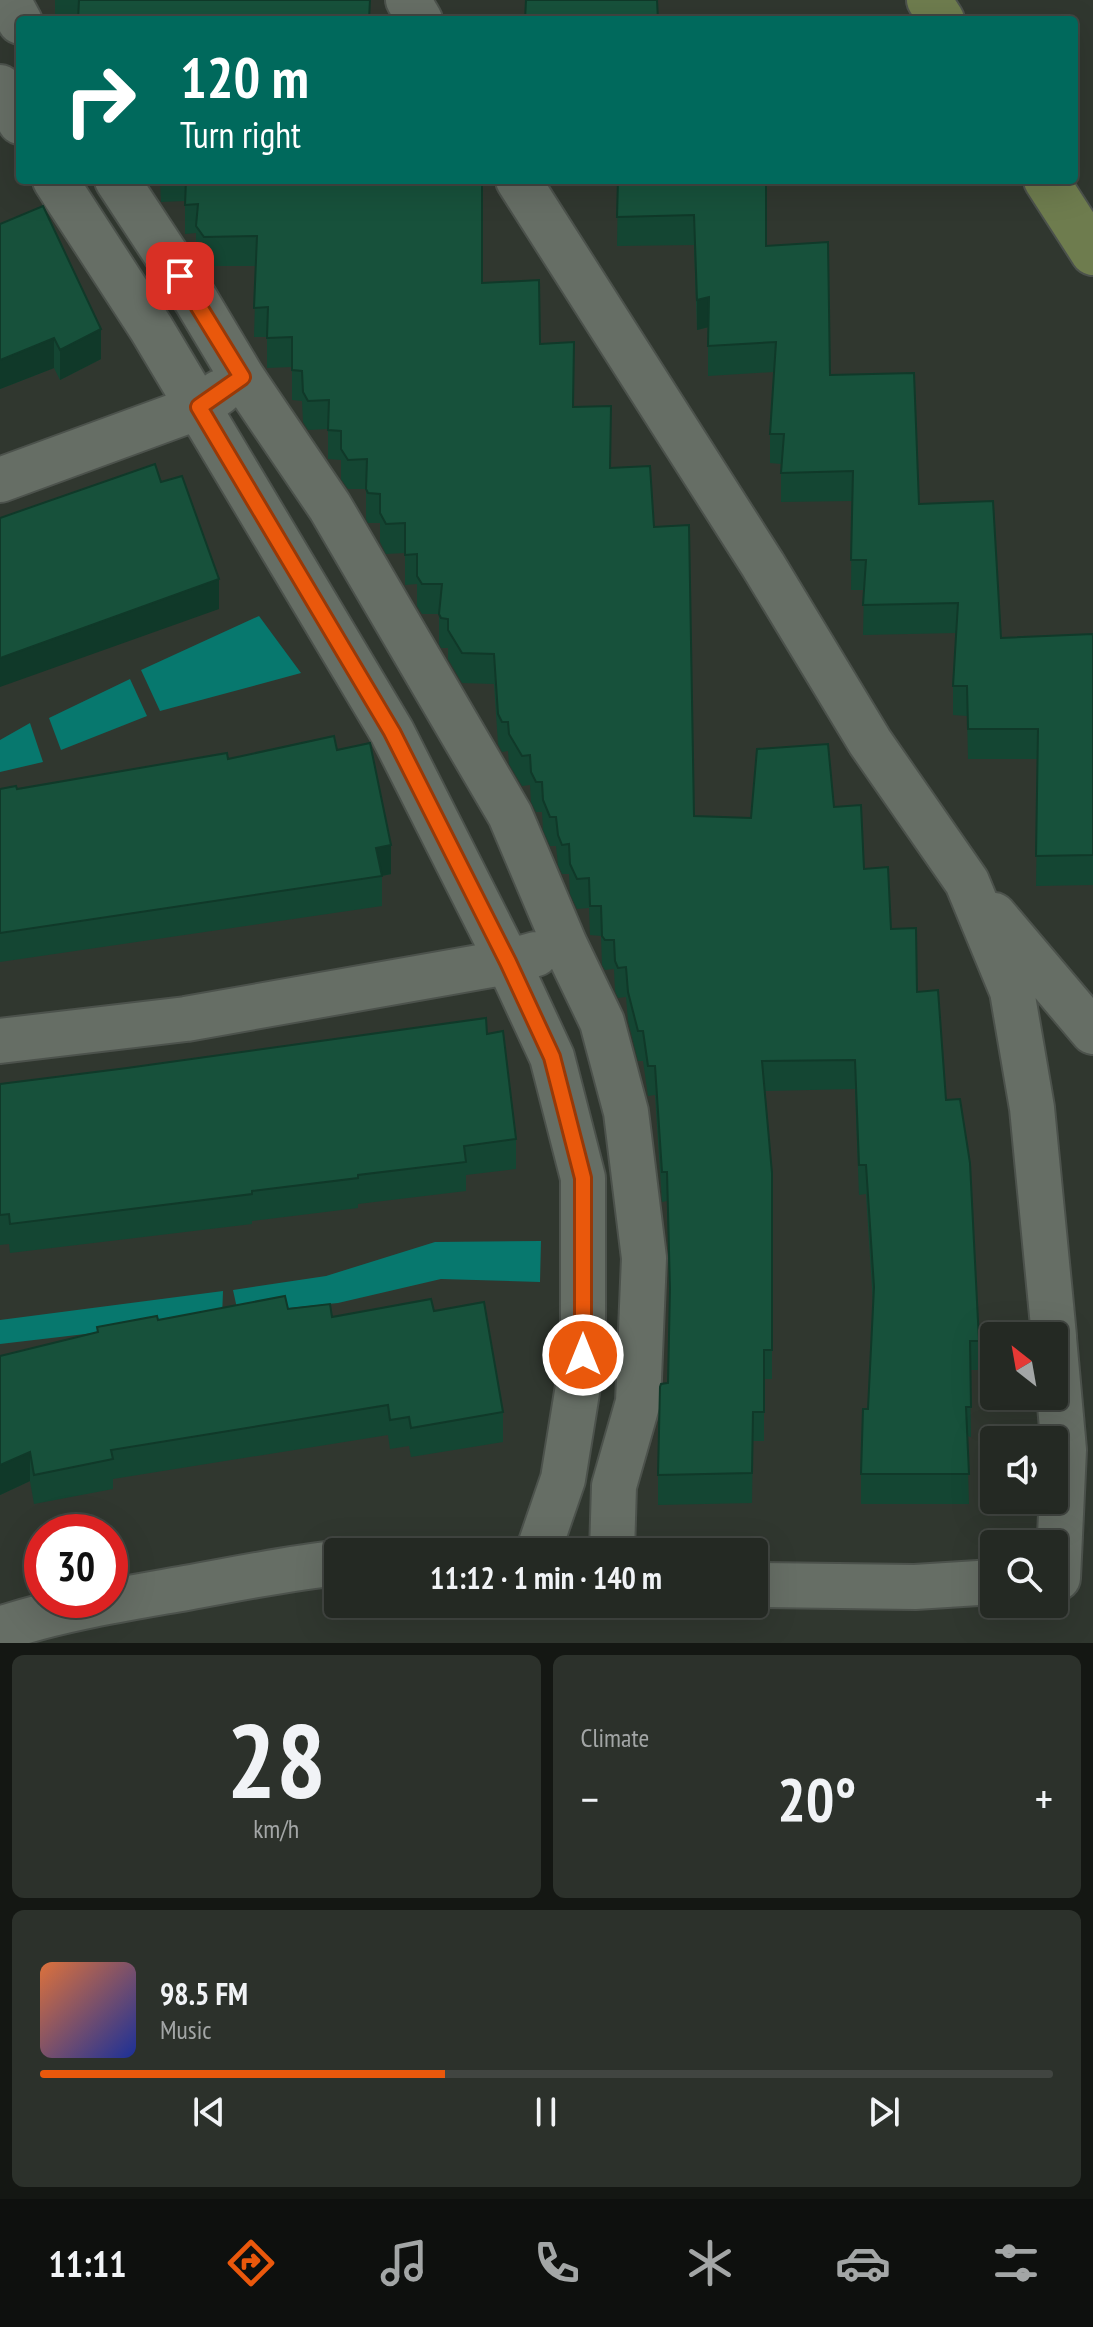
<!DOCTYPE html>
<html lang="en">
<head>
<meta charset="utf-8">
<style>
	:root { --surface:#242923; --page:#2c312b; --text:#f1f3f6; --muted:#a3a6a6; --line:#414541; --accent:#ea580c }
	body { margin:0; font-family:"PT Sans Narrow",sans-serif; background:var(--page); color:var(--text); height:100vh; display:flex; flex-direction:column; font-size:30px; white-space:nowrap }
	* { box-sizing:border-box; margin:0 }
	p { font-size:26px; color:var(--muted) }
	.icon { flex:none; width:44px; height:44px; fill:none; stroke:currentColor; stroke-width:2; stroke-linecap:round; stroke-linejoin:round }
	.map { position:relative; height:1643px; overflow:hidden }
	.side { display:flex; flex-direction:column; gap:12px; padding:12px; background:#141713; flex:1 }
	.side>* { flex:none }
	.guide { position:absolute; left:16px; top:16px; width:1062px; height:168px; border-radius:8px; box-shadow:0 8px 32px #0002,0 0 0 2px var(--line); background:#00695c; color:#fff; overflow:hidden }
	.needle { width:52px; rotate:329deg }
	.fabs { position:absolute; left:980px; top:1322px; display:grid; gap:16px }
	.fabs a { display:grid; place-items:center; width:88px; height:88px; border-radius:8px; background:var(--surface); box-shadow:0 8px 32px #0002,0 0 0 2px var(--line); font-size:40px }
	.speed { position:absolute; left:24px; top:1514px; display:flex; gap:16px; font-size:40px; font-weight:700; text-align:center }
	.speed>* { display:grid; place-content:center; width:104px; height:104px; border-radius:50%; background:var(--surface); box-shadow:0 8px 32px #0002,0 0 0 2px var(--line); line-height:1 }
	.speed .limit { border:12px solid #d22; background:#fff; color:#111 }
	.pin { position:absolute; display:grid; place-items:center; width:68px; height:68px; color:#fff; margin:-34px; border-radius:16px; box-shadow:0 4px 12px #0006 }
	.me { position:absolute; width:88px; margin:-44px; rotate:0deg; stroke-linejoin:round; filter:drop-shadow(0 0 6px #0008) }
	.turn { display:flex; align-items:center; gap:28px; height:168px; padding:0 32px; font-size:36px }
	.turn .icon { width:104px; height:104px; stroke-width:2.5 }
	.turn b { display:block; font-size:56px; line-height:68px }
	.big { font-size:60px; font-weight:700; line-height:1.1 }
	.side .card { flex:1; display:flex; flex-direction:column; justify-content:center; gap:12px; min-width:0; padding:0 28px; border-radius:12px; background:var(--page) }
	.side .dial { align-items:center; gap:0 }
	.dial b { font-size:104px; line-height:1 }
	.song { display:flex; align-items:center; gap:24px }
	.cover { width:96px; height:96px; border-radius:12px; background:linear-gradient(135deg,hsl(20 70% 55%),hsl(230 70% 35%)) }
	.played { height:8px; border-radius:4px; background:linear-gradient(90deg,var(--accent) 40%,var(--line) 40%) }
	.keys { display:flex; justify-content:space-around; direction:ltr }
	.heat { display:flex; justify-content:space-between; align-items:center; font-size:44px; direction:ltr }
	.side .tiles { flex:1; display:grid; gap:12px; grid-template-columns:1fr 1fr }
	.card:last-child { grid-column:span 2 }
	.trip { position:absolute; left:324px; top:1538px; width:444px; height:80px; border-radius:8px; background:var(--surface); box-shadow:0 8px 32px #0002,0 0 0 2px var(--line); font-weight:700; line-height:80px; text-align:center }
	.tab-bar { display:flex; height:128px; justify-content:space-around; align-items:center; background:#0e100e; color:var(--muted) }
	.tab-bar .icon { width:56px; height:56px }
	.tab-bar .selected { color:var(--accent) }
	.tab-bar b { font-size:36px; color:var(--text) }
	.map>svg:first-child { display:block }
</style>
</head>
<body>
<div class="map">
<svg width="1093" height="1643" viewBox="0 0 1093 1643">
	<rect width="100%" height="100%" fill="#30372f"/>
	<path fill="#07786e" d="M 259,616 L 301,673 L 160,711 L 141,670 Z
		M 130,679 L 147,716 L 61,750 L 49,718 Z
		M 30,723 L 43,762 L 0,772 L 0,740 Z
		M 541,1241 L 540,1282 L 441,1279 L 338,1303 L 238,1313 L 233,1290 L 326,1276 L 435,1242 Z
		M 223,1291 L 222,1318 L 0,1344 L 0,1320 Z"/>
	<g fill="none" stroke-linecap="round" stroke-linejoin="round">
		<defs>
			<path id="street" d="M 8,0 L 20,22
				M 408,0 L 420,20
				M 0,87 L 20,122
				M 55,180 L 151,328 L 392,732 L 508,962 L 552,1057 L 583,1178 L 583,1355 L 563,1479 L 538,1552
				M 117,180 L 196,300 L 242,377 L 330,507 L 510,815 L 565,945 L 602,1022 L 626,1112 L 644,1258 L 638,1402 L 614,1486 L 612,1552
				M 518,180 L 763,565 L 870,742 L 967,882 L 1012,991 L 1032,1108 L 1054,1336
				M 0,480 L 199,407 L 220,392
				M 994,915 L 1093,1032
				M 0,1041 L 186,1019 L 508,962 L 536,954
				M 1054,1338 L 1064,1450 L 1058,1578
				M 754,1585 L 915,1587 L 994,1582
				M 0,1629 C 60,1609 124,1599 186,1588 C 237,1579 287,1568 338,1563"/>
			<path id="secondary" d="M 929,0 L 942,20
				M 1046,180 L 1093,253"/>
		</defs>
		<use href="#street" stroke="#4c524c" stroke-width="48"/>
		<use href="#secondary" stroke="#4c524c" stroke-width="48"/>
		<use href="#street" stroke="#666e65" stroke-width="44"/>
		<use href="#secondary" stroke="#6e7c4e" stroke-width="44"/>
	</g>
	<path fill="#144633" d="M 55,0 L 370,0 L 62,20 L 55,20 Z
		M 160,180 L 482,180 L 482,283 L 540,344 L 574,407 L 611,436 L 611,468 L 654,527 L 694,816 L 751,818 L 834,807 L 864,869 L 917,992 L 946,1100 L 979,1341 L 979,1370 L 970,1370 L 971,1437 L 967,1436 L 969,1504 L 861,1504 L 861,1474 L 868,1409 L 873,1304 L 866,1194 L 859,1195 L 855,1089 L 765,1091 L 772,1173 L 772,1379 L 764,1379 L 764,1441 L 753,1441 L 752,1503 L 658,1505 L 658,1475 L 668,1383 L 670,1305 L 667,1201 L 662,1202 L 655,1095 L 648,1096 L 643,1061 L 638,1061 L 628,1021 L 626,997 L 618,998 L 615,991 L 614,969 L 605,970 L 602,965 L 601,936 L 590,935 L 589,908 L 577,909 L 570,894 L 569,874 L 562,874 L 558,865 L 556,846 L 550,846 L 543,830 L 542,812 L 536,812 L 531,802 L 530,785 L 522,786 L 509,764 L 508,751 L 502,752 L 498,744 L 494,684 L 462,683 L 448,659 L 448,648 L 441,648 L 439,644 L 439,614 L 422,614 L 417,606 L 417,584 L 405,585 L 405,553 L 386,554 L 380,542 L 380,523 L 368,523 L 366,519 L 366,489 L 348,489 L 341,479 L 341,460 L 328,459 L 328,429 L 308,430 L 303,422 L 302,401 L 292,400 L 292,367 L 267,368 L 267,337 L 254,337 L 256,266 L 204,266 L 196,255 L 196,233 L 185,234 L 185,201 L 161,202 Z
		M 618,180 L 766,246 L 830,375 L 919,504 L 1001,638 L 1093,634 L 1093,885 L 1036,886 L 1038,759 L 968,759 L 967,716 L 953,715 L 953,686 L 956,633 L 863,635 L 864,590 L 851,590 L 852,501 L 781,502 L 781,464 L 770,463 L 770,434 L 774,372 L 708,376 L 708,327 L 697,330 L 694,245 L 617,246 Z
		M 0,224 L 101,359 L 60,380 L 54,368 L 0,389 Z
		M 337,750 L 391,874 L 382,876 L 382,906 L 0,962 L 0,789 L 17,789 L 228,759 Z
		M 487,1034 L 516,1139 L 516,1169 L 466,1175 L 466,1191 L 358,1204 L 358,1208 L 252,1221 L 252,1224 L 10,1253 L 9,1244 L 0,1245 L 0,1084 Z
		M 288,1309 L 332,1317 L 434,1311 L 503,1412 L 503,1442 L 411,1457 L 409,1446 L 390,1449 L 388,1435 L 113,1479 L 113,1489 L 34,1504 L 30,1481 L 0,1495 L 0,1356 L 97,1332 L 97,1327 L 158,1320 Z"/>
	<path fill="#103929" d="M 709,297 L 709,327 L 697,330 L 697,300 Z
		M 101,329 L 101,359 L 60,380 L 60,350 Z
		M 54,338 L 54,368 L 0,389 L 0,360 Z
		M 219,579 L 219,609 L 0,687 L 0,658 Z
		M 391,845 L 391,874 L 376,877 L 376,848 Z
		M 30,1452 L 30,1481 L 0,1495 L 0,1465 Z"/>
	<path fill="#17513b" stroke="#103929" stroke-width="2" d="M 79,0 L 370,0 L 369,20 L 78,20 Z
		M 526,0 L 657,0 L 658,20 L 525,20 Z
		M 186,180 L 482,180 L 482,283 L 539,280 L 540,344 L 574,342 L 573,407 L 611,406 L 610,468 L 650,466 L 654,527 L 689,525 L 694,816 L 751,818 L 757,749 L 828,744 L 834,807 L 861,805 L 864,869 L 888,867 L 891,929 L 916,928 L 917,992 L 938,990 L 946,1100 L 960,1099 L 970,1163 L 979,1341 L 970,1341 L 971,1407 L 966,1407 L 969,1474 L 861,1474 L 863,1409 L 868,1409 L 874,1287 L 866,1165 L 859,1165 L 855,1060 L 762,1061 L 772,1173 L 772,1350 L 764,1350 L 764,1412 L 753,1412 L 752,1473 L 658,1475 L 660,1387 L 661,1384 L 668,1383 L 670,1289 L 667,1172 L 662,1172 L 655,1066 L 648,1066 L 643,1031 L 638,1031 L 628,992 L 626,967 L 618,968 L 615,961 L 614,940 L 605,940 L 602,936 L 601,906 L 590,906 L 589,878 L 577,879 L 570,864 L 569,844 L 562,845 L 558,835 L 556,817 L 550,817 L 543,800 L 542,782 L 536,782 L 531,772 L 530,755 L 522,756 L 509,734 L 508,722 L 502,722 L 498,714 L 494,654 L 462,653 L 448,630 L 448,619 L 441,618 L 439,614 L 442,584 L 422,584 L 417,576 L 417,554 L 405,555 L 405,523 L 386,524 L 380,513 L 380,494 L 368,493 L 366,489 L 367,459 L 348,460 L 341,449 L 341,431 L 328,430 L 329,400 L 308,401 L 303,392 L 302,371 L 292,370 L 292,337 L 267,338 L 268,307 L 254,308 L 257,236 L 204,237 L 196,226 L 198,204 L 185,205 Z
		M 618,180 L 766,180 L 766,246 L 828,242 L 830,375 L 914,373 L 919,504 L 993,501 L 1001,638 L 1093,634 L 1093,855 L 1036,856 L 1038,729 L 968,729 L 967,686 L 953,686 L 958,603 L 863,605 L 866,560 L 851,560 L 853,471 L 781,473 L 784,434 L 770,434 L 776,342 L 708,346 L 709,297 L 697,300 L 694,215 L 617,217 Z
		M 43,206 L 101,329 L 60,350 L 54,338 L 0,360 L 0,224 Z
		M 155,464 L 161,482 L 182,476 L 219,579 L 0,658 L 0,518 Z
		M 334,736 L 337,750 L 370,743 L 391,845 L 376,848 L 382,876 L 0,933 L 0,789 L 16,786 L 17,789 L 227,753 L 228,759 Z
		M 486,1018 L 487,1034 L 503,1031 L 516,1139 L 464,1146 L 466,1162 L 358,1175 L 358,1178 L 252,1191 L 252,1194 L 10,1224 L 9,1214 L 0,1215 L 0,1084 L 127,1068 Z
		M 285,1296 L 288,1309 L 330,1304 L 332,1317 L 431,1299 L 434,1311 L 484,1302 L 503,1412 L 411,1428 L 409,1417 L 390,1420 L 388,1405 L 111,1450 L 113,1459 L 34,1475 L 30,1452 L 0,1465 L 0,1356 L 98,1332 L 97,1327 L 157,1316 L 158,1320 Z"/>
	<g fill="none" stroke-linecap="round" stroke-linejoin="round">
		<defs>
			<path id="route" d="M 180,276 L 242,377 L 199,407 L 392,732 L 508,962 L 552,1057 L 583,1178 L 583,1355"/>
		</defs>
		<use href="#route" stroke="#983908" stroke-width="20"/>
		<use href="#route" stroke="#ea580c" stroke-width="14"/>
	</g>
</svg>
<div class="fabs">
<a><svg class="needle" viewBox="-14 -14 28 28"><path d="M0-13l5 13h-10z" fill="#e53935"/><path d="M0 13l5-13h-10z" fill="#a3a6a6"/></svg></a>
<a><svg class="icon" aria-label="sound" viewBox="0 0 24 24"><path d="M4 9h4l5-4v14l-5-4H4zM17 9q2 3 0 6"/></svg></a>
<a><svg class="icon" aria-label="search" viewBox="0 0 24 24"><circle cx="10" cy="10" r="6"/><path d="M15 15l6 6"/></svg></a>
</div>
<div class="speed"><div class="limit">30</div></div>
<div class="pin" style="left:180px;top:276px;background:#d93025"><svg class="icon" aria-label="arrive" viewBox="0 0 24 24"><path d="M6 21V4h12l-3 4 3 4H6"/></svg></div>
<svg class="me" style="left:583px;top:1355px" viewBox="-20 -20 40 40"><circle r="17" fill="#ea580c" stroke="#fff" stroke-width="3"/><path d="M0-11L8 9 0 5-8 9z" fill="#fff"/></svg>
<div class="trip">11:12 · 1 min · 140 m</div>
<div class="guide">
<div class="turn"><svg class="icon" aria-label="right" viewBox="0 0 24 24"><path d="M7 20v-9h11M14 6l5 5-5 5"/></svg><div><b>120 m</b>Turn right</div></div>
</div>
</div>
<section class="side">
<div class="tiles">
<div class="card dial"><b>28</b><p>km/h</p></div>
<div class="card"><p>Climate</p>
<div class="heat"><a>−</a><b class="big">20°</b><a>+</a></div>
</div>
<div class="card">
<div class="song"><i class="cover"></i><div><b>98.5 FM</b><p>Music</p></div></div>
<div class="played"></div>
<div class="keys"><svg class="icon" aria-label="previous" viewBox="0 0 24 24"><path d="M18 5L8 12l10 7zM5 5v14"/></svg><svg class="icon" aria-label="pause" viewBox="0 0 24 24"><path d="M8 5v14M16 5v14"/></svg><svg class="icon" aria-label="next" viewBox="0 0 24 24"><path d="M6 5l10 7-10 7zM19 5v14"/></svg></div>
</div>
</div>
</section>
<nav class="tab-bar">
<b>11:11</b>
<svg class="icon selected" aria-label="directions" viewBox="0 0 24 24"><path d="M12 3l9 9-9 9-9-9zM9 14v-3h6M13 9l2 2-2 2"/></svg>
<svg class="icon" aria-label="music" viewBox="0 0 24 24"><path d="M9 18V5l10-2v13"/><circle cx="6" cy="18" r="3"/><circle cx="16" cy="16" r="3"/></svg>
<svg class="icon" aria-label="phone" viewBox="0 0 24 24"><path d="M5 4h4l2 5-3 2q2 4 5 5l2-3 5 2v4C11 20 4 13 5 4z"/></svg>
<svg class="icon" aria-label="climate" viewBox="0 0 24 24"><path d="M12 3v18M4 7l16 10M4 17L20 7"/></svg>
<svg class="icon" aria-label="car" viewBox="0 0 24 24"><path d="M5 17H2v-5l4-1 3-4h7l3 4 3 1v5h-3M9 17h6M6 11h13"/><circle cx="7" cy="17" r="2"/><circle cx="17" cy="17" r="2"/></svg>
<svg class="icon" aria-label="filters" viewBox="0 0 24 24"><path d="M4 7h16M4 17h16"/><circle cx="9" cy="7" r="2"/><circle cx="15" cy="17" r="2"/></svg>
</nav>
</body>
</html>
